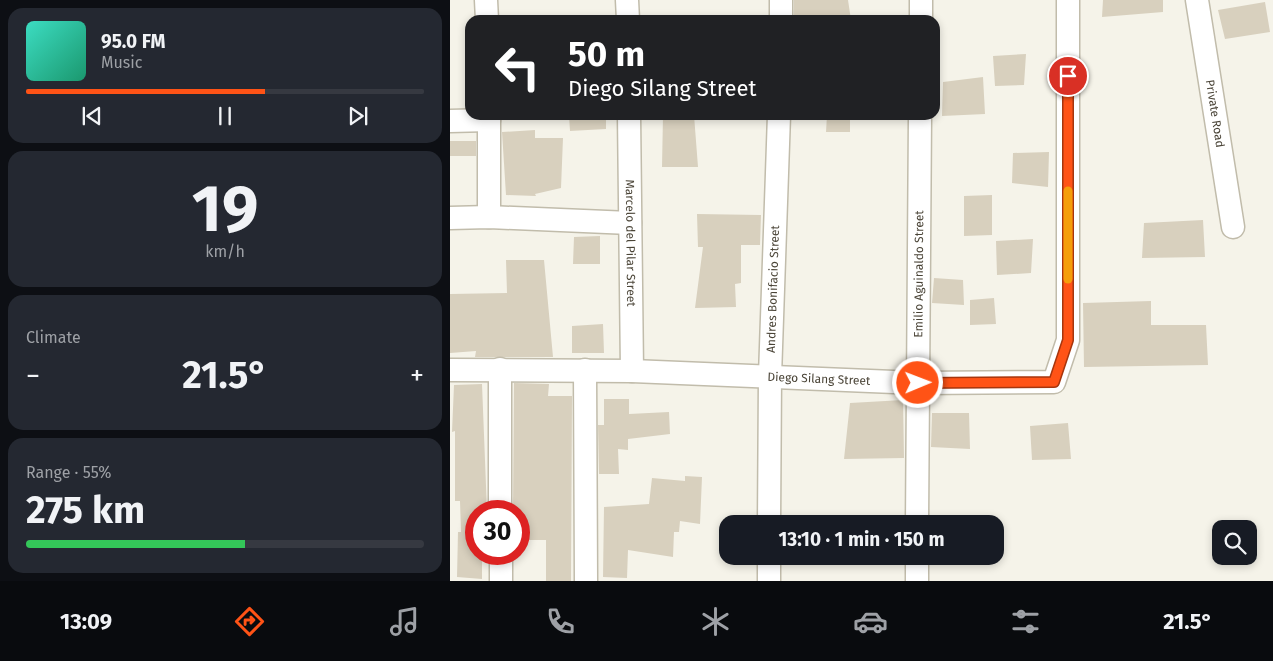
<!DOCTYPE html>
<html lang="en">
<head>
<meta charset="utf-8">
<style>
	:root { --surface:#171b24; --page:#242831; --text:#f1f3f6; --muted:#9ea1a6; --line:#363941; --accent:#ff5316 }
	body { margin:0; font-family:"Fira Sans",sans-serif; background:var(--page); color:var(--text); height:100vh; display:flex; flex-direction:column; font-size:19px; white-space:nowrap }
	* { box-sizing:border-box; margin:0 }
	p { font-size:16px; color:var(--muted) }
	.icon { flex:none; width:28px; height:28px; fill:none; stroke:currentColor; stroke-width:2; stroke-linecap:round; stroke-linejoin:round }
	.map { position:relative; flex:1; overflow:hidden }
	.side { display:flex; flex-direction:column; gap:8px; padding:8px; background:#0d0f14; width:450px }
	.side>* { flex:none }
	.top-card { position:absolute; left:15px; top:15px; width:475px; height:105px; border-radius:15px; box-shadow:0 2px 8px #0003; background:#202124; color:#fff; overflow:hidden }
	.fabs { position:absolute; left:762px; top:520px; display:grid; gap:10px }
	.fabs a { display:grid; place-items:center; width:45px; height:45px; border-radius:10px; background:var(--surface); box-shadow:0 2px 8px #0003; font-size:25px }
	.speed { position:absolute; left:15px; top:500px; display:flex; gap:10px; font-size:25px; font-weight:700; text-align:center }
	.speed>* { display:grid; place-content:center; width:65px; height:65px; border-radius:50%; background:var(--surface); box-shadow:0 2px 8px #0003; line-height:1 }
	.speed .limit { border:8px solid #d22; background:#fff; color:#111 }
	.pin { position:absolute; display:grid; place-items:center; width:42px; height:42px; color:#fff; margin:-21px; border:2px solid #fff; border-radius:50%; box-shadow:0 1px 5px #0007 }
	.me { position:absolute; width:55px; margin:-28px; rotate:89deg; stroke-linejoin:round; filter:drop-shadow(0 0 4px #0008) }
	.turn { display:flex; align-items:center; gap:18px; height:105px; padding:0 20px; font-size:22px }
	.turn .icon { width:65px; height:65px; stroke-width:2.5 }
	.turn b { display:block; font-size:35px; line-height:42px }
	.big { font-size:38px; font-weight:700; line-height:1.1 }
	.side .widget { flex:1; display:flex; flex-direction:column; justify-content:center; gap:8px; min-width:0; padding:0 18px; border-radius:15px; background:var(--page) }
	.side .dial { align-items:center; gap:0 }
	.dial b { font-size:65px; line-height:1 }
	.song { display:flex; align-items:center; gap:15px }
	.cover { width:60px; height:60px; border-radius:8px; background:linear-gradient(135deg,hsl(170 70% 55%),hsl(160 70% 35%)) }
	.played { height:5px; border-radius:2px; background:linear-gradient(90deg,var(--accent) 60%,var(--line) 60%) }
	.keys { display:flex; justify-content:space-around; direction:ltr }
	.heat { display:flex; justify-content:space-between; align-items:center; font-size:28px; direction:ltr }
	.charge { height:8px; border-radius:4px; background:linear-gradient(90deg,#34c759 55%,var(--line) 0) }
	.trip { position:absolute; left:269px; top:515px; width:285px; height:50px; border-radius:15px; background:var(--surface); box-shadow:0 2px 8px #0003; font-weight:700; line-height:50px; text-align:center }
	.dock { display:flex; height:80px; justify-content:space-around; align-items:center; background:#090b0e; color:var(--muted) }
	.dock .icon { width:35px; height:35px }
	.dock .current { color:var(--accent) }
	.dock b { font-size:22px; color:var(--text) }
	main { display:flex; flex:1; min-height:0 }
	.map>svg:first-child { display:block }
</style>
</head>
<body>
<main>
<section class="side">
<div class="widget">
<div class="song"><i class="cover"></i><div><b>95.0 FM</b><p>Music</p></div></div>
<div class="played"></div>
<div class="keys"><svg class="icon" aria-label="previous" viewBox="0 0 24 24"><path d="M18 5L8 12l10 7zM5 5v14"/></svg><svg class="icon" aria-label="pause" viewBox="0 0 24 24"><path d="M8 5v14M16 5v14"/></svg><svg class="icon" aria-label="next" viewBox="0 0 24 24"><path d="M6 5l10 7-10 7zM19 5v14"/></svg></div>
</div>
<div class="widget dial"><b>19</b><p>km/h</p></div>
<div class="widget"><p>Climate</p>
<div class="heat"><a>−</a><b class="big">21.5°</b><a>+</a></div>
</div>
<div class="widget"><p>Range · 55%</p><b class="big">275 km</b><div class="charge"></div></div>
</section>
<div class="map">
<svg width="823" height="581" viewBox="0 0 823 581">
	<rect width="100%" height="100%" fill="#f5f3e9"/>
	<path fill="#d8d0be" d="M 344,0 L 398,0 L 401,20 L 344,20 Z
		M 653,0 L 713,0 L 713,12 L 652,17 Z
		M 815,2 L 820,32 L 775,39 L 768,10 Z
		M 576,54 L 574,85 L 545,86 L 543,56 Z
		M 533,77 L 535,114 L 492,116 L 493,82 Z
		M 119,115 L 156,115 L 156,129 L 120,131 Z
		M 213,115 L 244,115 L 248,167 L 212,167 Z
		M 377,115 L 400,115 L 400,132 L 376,132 Z
		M 85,130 L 85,138 L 113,138 L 111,188 L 85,194 L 86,196 L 56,195 L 52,132 Z
		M 0,141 L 26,141 L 26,156 L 0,156 Z
		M 599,152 L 598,187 L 562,183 L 563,153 Z
		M 542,195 L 542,235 L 514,236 L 514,196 Z
		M 247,214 L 311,215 L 310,245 L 291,245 L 291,283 L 285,284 L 286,307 L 245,308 L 253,247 L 248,247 Z
		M 753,220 L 755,257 L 692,258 L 694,223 Z
		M 150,236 L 150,264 L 123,264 L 124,237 Z
		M 583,239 L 581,273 L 547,275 L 546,241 Z
		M 56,260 L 94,260 L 103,357 L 25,357 L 26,351 L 0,353 L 0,294 L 57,293 Z
		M 484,278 L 513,280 L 514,305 L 482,303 Z
		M 544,298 L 546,324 L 520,325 L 520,300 Z
		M 701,301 L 701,325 L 756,325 L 758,365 L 634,367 L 633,303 Z
		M 153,324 L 154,353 L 122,353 L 122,326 Z
		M 64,383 L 99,384 L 98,396 L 122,396 L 121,581 L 96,581 L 96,540 L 69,540 L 69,511 L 63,511 Z
		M 32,384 L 37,511 L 26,511 L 26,556 L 32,557 L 32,579 L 7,577 L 8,532 L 11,532 L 10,501 L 5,501 L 5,431 L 2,432 L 4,385 Z
		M 154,399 L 179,399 L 179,414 L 219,412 L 220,434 L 178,439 L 178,450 L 168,449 L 169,474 L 149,474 L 148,425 L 154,425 Z
		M 453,400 L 454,458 L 394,459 L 400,403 Z
		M 482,413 L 519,413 L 520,449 L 481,447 Z
		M 618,423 L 621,459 L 582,460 L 580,426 Z
		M 235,476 L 252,477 L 250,524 L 230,521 L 229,532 L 224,532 L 223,557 L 178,550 L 177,578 L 153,577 L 154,507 L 199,504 L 202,478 L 235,481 Z"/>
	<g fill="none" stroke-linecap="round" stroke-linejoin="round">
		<defs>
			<g id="street">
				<path d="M 36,0 L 37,20"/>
				<path d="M 177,0 L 178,20"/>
				<path d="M 331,0 L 331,20"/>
				<path id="s1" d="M 747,0 L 783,227"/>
				<path d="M 471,20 L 471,0"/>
				<path d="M 39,115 L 39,217"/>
				<path id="s2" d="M 179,115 L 182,371"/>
				<path d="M 0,121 L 39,120"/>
				<path d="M 0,218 L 39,217 L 180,223"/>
				<path d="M 50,369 L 50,511"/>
				<path id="s3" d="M 0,370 L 182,371 L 468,383 L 604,382 L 618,340 L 618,0"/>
				<path d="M 135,370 L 136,581"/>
				<path id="s4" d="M 319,524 L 320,376 L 329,115"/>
				<path id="s5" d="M 467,524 L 470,115"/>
				<path d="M 51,554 L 51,581"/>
				<path d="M 319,581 L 319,556"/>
				<path d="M 467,581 L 467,556"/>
			</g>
		</defs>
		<use href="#street" stroke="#c1bcab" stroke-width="25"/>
		<use href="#street" stroke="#fff" stroke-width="22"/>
	</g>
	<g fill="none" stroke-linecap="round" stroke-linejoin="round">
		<defs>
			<path id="route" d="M 468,383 L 604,382 L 618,340 L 618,76"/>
		</defs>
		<use href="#route" stroke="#a6360e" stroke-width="12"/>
		<use href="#route" stroke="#ff5316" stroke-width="9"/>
		<path stroke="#f59e0b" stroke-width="9" d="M 618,279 L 618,191"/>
	</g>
	<g text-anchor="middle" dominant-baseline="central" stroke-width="4" stroke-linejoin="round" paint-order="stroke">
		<g font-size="12" fill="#4a4437" stroke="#fff">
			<text stroke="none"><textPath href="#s1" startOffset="115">Private Road</textPath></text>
			<text stroke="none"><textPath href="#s2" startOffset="128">Marcelo del Pilar Street</textPath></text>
			<text stroke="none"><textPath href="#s5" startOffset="250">Emilio Aguinaldo Street</textPath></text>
			<text stroke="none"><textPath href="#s4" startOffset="235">Andres Bonifacio Street</textPath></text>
			<text stroke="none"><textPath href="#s3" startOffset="369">Diego Silang Street</textPath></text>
		</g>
	</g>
</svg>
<div class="fabs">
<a><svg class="icon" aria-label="search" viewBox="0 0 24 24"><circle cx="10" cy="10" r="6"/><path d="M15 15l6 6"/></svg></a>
</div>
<div class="speed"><div class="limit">30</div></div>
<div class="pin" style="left:618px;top:76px;background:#d93025"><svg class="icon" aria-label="arrive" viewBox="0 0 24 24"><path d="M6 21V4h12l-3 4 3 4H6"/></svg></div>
<svg class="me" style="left:468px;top:383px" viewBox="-20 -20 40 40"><circle r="17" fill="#ff5316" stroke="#fff" stroke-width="3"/><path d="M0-11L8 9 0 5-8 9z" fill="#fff"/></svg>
<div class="trip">13:10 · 1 min · 150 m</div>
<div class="top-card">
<div class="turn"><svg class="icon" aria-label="left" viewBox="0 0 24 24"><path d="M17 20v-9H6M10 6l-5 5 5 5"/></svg><div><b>50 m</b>Diego Silang Street</div></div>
</div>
</div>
</main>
<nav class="dock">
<b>13:09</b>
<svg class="icon current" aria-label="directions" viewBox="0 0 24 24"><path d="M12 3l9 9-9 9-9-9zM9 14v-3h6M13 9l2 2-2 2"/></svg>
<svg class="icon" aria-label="music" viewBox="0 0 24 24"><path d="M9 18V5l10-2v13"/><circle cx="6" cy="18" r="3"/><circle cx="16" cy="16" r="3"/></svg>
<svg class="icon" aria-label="phone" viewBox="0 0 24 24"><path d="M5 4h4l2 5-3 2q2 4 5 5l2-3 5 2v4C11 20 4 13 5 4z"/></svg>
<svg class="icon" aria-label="climate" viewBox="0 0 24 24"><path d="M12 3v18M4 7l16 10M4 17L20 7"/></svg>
<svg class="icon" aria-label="car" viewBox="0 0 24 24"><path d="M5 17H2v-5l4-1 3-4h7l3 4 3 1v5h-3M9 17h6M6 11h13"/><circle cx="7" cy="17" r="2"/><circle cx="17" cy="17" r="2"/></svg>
<svg class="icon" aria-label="filters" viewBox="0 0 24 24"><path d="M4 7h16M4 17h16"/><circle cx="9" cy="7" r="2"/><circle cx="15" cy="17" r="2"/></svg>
<b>21.5°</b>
</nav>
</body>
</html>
